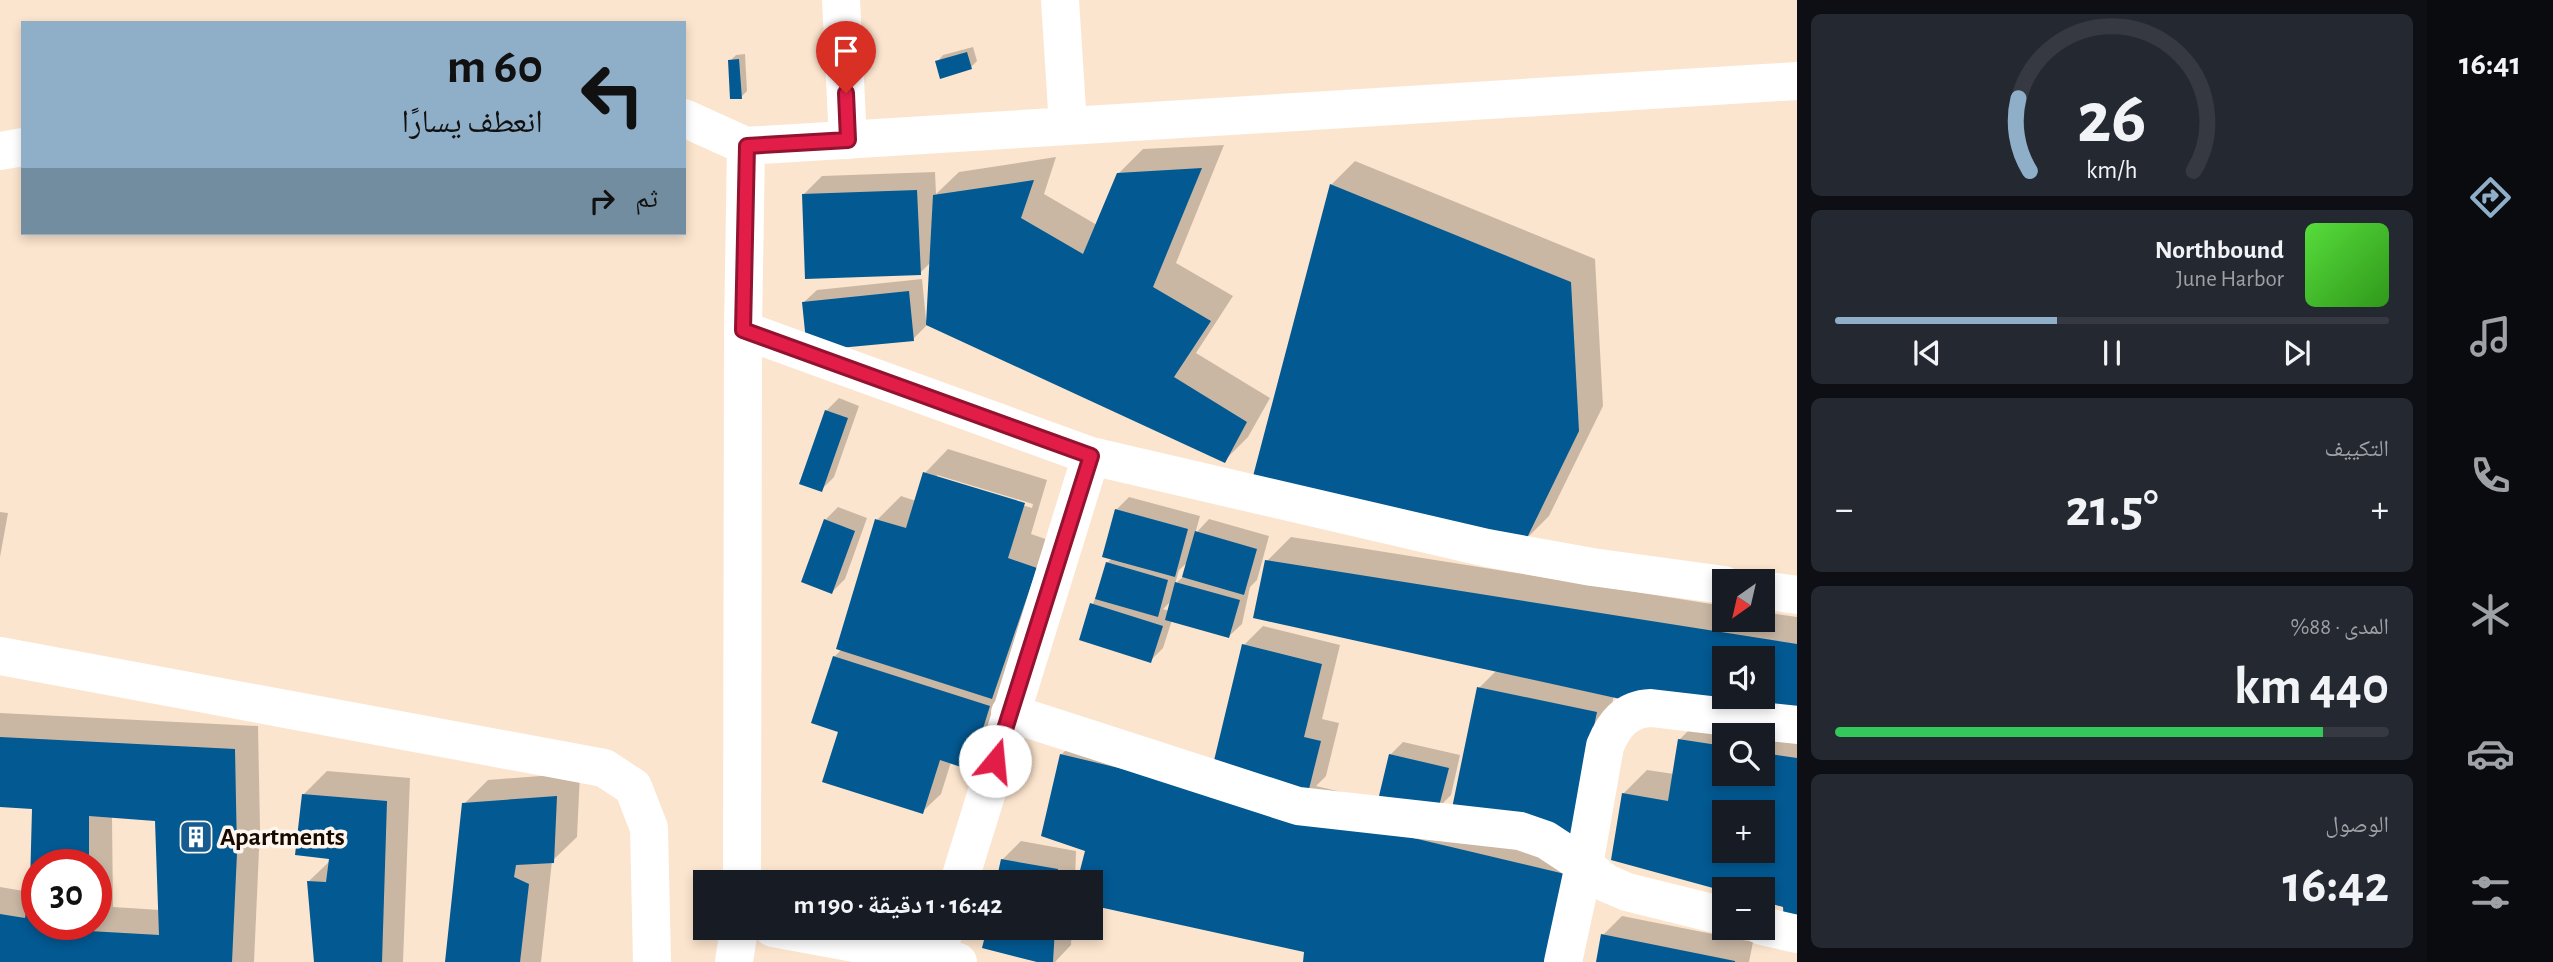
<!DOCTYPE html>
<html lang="ar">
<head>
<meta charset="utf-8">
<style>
	:root { --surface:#171b24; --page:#242831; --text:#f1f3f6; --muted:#9ea1a6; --line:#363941; --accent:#8fafc8 }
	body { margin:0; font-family:"Alegreya Sans","Noto Naskh Arabic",sans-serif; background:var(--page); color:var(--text); direction:rtl; height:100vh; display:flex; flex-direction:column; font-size:26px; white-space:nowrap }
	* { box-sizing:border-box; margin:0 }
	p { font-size:23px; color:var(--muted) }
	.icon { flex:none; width:38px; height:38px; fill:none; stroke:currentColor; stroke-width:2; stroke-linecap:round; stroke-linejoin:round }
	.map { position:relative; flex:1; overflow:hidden; direction:ltr }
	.details { display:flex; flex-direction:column; gap:14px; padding:14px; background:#0d0f14; width:630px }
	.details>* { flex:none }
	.top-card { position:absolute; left:21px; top:21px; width:665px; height:214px; border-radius:0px; box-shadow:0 4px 10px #0003; direction:rtl; background:#8fafc8; color:#111; overflow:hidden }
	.needle { width:46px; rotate:214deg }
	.fabs { position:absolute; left:1712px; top:569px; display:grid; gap:14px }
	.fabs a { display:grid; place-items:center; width:63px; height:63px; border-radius:0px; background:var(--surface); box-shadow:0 4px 10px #0003; font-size:35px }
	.speed { position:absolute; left:21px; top:849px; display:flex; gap:14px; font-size:35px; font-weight:700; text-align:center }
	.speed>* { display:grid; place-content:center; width:91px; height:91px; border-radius:50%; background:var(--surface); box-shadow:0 4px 10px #0003; line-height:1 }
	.speed .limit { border:10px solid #d22; background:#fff; color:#111 }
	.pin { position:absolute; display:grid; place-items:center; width:60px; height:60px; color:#fff; margin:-72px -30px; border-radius:50% 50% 50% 0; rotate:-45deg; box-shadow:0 0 7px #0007 }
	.pin .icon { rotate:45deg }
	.me { position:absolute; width:77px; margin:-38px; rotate:17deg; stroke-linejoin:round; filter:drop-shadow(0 0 5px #0008) }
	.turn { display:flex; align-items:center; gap:24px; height:147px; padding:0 28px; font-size:32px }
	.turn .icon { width:91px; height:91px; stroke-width:2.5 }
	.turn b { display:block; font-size:49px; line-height:60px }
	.then { display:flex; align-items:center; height:66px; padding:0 28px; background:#0003; gap:14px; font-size:26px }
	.big { font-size:52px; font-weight:700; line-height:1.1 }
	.details .card { flex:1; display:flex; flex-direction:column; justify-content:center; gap:10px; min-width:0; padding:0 24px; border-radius:10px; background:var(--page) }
	.details .dial { align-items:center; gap:0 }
	.dial svg { height:182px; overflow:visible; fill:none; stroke:var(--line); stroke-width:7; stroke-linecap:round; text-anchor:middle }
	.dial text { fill:var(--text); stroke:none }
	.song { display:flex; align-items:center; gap:21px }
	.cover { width:84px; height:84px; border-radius:10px; background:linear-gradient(135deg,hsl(110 70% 55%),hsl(110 70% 35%)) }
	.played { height:7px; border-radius:4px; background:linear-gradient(90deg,var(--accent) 40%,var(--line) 40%) }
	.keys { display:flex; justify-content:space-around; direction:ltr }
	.heat { display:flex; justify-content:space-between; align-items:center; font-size:38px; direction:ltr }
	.charge { height:10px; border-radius:5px; background:linear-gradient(90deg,#34c759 88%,var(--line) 0) }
	.trip { position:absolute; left:693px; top:870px; width:410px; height:70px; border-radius:0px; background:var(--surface); box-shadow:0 4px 10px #0003; font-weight:700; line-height:70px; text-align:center; direction:rtl }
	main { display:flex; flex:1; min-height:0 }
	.menu { display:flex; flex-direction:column; width:126px; justify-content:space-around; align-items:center; background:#090b0e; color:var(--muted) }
	.menu .icon { width:49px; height:49px }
	.menu .active { color:var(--accent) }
	.menu b { font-size:32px; color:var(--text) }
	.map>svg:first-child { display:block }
</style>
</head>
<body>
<main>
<nav class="menu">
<b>16:41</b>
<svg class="icon active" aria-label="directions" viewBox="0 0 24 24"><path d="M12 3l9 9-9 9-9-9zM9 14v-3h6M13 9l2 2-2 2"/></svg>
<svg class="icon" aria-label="music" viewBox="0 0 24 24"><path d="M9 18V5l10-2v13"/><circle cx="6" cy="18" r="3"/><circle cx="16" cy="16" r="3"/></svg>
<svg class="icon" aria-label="phone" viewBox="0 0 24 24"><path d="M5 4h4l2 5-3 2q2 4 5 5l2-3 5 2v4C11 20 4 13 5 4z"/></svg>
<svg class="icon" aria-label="climate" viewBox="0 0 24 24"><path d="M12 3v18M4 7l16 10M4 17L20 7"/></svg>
<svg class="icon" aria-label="car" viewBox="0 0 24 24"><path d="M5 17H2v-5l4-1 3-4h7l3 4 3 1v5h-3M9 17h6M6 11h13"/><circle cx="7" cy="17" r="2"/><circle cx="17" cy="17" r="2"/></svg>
<svg class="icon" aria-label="filters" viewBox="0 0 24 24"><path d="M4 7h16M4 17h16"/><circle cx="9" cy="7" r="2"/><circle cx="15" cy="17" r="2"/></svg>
</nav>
<section class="details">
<div class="card dial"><svg viewBox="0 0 100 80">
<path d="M14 69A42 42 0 1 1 86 69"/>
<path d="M14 69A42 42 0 0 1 9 37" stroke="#8fafc8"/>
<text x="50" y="56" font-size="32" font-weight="700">26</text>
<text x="50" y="72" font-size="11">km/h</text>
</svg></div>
<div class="card">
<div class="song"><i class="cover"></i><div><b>Northbound</b><p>June Harbor</p></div></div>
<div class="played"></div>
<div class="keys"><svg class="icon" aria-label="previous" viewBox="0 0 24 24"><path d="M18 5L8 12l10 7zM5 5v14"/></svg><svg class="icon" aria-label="pause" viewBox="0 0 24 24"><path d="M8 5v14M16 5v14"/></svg><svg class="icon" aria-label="next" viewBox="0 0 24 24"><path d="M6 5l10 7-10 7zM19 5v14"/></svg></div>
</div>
<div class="card"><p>التكييف</p>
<div class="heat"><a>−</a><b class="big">21.5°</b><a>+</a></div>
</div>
<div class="card"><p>المدى · 88%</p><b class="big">440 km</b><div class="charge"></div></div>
<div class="card"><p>الوصول</p><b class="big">16:42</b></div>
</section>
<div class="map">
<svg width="1797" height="962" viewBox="0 0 1797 962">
	<rect width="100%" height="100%" fill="#fce5ce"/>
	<path fill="#0003" fill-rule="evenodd" d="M 973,47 L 977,61 L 971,67 L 937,62 L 943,55 Z
		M 745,54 L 747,91 L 741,97 L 730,61 L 736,55 Z
		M 1224,145 L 1176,263 L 1233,296 L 1196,353 L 1270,398 L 1248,437 L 1224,461 L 926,323 L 926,326 L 913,339 L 804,302 L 817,290 L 922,279 L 926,320 L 928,320 L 931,262 L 920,273 L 803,195 L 822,176 L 935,172 L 936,194 L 959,172 L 1056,157 L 1044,194 L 1097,225 L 1118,174 L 1143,149 Z
		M 1355,161 L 1595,259 L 1603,406 L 1549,516 L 1525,540 L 1331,185 Z
		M 839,398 L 859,406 L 834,477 L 821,490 L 826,411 Z
		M 948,449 L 1047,480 L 1031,534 L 1060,544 L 989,749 L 970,768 L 951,762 L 941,794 L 922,812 L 840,731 L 834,657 L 842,649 L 877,520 L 901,496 L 916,501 L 925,473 ZM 937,475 L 1033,504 L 1032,508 L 937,478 Z
		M 1129,497 L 1200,516 L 1195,534 L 1209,519 L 1269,536 L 1257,580 L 1250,587 L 1242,624 L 1229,636 L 1172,620 L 1163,648 L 1150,661 L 1081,639 L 1107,563 L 1112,558 L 1116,510 ZM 1189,561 L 1185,575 L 1175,584 L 1179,570 ZM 1172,600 L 1169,611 L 1163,609 Z
		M 838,507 L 867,518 L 845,579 L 832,592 L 825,520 Z
		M 0,512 L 8,513 L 0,557 Z
		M 1291,537 L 1724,606 L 1724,620 L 1762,620 L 1762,612 L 1797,617 L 1797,923 L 1785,905 L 1623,794 L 1647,770 L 1674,774 L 1679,740 L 1704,715 L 1614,695 L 1589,817 L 1479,688 L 1497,670 L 1267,561 ZM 1724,658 L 1762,658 L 1762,696 L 1724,696 ZM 1724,735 L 1762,735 L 1762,774 L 1724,774 ZM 1724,812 L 1762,812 L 1762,850 L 1724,850 Z
		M 1263,626 L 1340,645 L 1322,719 L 1339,723 L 1326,776 L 1316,786 L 1588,850 L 1568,962 L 1304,962 L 1306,951 L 1090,882 L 1079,882 L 1087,850 L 1061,755 L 1085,731 L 1215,762 L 1244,645 Z
		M 0,713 L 258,726 L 260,828 L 254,962 L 0,962 L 0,887 L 30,892 L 34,808 L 0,805 ZM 112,816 L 157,820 L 160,910 L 113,907 ZM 37,864 L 96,864 L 96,924 L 37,924 Z
		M 1403,742 L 1460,755 L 1451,795 L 1438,808 L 1390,755 Z
		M 327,771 L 410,778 L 403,962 L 315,962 L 309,881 L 333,858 L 303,795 Z
		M 580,773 L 577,837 L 552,861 L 541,962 L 447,962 L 464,804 L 488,780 Z
		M 1021,841 L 1076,851 L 1075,882 L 998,882 L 1002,860 Z
		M 1622,916 L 1753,942 L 1749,962 L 1597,962 L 1603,935 Z
		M 989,928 L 1072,928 L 1071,945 L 1055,962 L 1044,962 L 985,947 Z"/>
	<path fill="#035992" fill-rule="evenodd" d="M 967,52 L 972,69 L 940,79 L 935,61 Z
		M 739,59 L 742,99 L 730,99 L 728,60 Z
		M 1202,168 L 1153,287 L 1211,321 L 1174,377 L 1247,422 L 1225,463 L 926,325 L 933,195 L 1034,180 L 1021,218 L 1083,254 L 1117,173 Z
		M 1330,184 L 1571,282 L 1579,431 L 1525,542 L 1252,480 Z
		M 917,190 L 921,275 L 805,279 L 802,194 Z
		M 909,291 L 914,341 L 807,351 L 802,302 Z
		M 825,410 L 848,418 L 822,492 L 799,484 Z
		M 923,472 L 1025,503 L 1008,558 L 1037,568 L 992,699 L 836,649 L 875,519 L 906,528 Z
		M 1115,509 L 1188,529 L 1175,577 L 1102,557 Z
		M 824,519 L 855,531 L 832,594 L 801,582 Z
		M 1195,531 L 1257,549 L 1244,595 L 1182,577 Z
		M 1265,560 L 1797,644 L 1797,738 L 1253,618 ZM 1724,658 L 1762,658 L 1762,696 L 1724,696 Z
		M 1106,562 L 1168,580 L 1158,617 L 1095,599 Z
		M 1175,582 L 1240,600 L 1229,638 L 1165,620 Z
		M 1090,603 L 1163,626 L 1151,663 L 1079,640 Z
		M 1242,644 L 1322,664 L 1304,737 L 1321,741 L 1307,797 L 1211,773 Z
		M 833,656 L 990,706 L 970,770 L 940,760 L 923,814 L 822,782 L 838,732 L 811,723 Z
		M 1477,687 L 1597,712 L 1571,837 L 1451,813 Z
		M 0,737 L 235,749 L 237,853 L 232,962 L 0,962 L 0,914 L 25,918 L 30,885 L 32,809 L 0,807 ZM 89,816 L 155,821 L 159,935 L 89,931 L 89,924 L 37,924 L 37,864 L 89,864 Z
		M 1678,739 L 1724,746 L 1724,774 L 1762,774 L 1762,753 L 1797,758 L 1797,925 L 1784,923 L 1783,907 L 1762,901 L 1762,889 L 1724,891 L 1611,860 L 1622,793 L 1668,801 ZM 1724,812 L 1762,812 L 1762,850 L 1724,850 Z
		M 1060,754 L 1565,874 L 1549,962 L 1303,962 L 1304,952 L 1090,905 L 1090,882 L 1077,882 L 1085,851 L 1041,836 Z
		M 1389,754 L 1449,768 L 1438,810 L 1379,796 Z
		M 302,794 L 387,801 L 382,962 L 314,962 L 307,881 L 326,882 L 329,859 L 295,855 Z
		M 557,796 L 554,863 L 516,865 L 514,877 L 529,884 L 520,962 L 445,962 L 462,803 Z
		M 1001,859 L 1058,869 L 1057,882 L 996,882 Z
		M 987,928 L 1055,928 L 1053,962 L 1037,962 L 982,948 Z
		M 1601,934 L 1735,961 L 1735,962 L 1596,962 Z"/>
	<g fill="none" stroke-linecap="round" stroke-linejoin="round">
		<path stroke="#fff" stroke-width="38" d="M 841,0 L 848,140
			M 1060,0 L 1068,126
			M 684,118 L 746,146 L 1797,81
			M 0,151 L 23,147
			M 743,330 L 1091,456 L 1487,548 L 1592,567 L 1724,585
			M 1762,590 L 1797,595
			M 0,656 L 604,768 L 633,787 L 649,828 L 652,962
			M 1010,713 L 1298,806 L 1520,831 L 1546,840 L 1584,865 L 1605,746 C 1614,724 1626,709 1651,708 L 1797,725
			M 742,882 L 743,330 L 746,146
			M 959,882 L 1091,456
			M 1762,926 L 1797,934
			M 773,928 L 958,962
			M 936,958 L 945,928
			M 734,962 L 739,928
			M 1563,962 L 1584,865 L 1606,883 L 1627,892 L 1724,916"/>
	</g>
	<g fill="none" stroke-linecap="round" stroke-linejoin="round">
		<defs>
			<path id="route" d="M 846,93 L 848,140 L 747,146 L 743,330 L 1091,456 L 995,761"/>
		</defs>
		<use href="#route" stroke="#92132f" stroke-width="18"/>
		<use href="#route" stroke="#e11d48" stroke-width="12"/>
	</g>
	<defs>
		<symbol id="building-square" viewBox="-11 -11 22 22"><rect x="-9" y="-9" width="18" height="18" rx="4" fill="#175b90" stroke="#fdf5ee"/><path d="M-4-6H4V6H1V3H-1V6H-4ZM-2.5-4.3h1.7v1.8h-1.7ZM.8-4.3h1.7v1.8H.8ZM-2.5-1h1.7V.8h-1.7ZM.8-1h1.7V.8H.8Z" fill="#fff"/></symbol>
	</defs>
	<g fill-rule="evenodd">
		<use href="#building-square" x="177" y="818" width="38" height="38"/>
	</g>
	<g text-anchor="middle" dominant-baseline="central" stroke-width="7" stroke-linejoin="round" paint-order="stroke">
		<g font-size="26" font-weight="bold" fill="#160900" stroke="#fdf5ee" text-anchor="start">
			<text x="220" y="837">Apartments</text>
		</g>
	</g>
</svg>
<div class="fabs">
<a><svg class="needle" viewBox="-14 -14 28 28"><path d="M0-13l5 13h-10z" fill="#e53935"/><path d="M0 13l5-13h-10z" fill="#9ea1a6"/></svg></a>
<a><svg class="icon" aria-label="sound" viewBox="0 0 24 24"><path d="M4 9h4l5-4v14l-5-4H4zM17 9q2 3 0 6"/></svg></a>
<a><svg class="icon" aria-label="search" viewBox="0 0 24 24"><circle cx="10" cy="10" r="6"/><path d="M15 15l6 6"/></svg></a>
<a>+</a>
<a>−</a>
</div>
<div class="speed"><div class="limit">30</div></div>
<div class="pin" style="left:846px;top:93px;background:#d93025"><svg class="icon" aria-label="arrive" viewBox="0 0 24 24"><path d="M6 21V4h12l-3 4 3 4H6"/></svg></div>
<svg class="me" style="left:995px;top:761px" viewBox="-20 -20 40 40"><circle r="19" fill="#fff"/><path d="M0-13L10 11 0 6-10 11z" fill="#e11d48"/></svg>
<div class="trip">16:42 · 1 دقيقة · 190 m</div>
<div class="top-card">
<div class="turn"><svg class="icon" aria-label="left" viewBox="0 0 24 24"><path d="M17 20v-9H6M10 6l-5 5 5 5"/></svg><div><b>60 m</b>انعطف يسارًا</div></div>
<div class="then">ثم<svg class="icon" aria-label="right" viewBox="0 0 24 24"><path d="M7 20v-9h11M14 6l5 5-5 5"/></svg></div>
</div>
</div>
</main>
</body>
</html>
